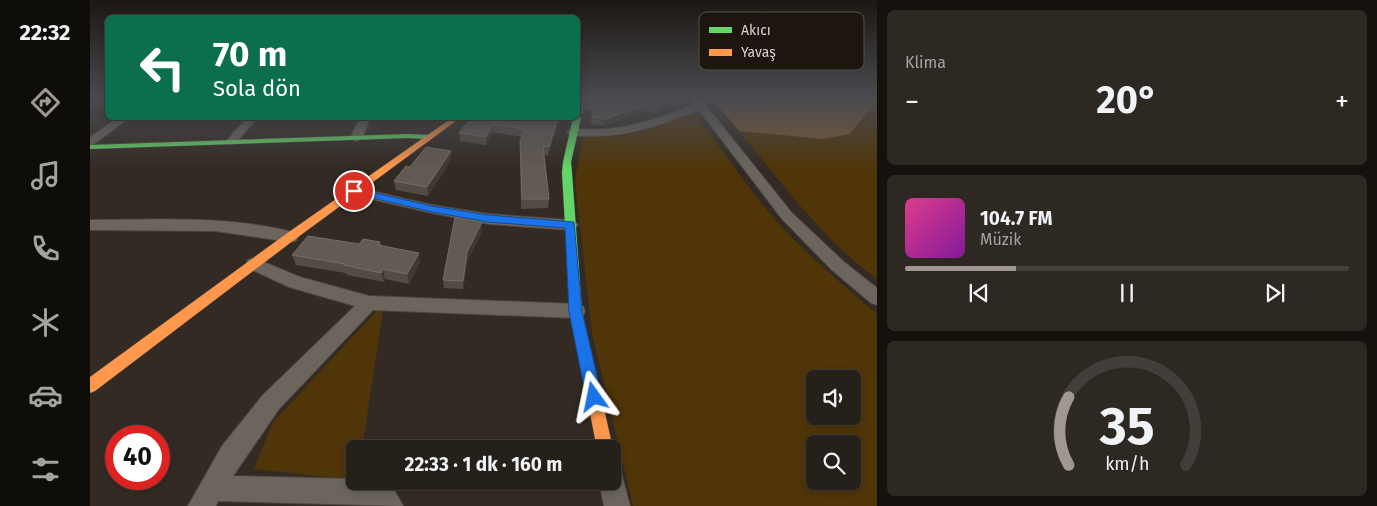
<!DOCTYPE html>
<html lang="tr">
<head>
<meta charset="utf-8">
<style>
	:root { --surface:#26201a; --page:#2e2823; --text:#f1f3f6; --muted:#a4a3a2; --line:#423e39; --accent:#a0988e }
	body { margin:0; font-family:"Fira Sans",sans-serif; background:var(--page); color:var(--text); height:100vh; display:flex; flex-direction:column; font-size:19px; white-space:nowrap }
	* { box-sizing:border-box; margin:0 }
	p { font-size:16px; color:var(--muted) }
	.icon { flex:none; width:28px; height:28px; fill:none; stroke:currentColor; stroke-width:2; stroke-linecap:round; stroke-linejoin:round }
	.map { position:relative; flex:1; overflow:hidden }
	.details { display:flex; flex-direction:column; gap:10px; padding:10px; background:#15120e; width:500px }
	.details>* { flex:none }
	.top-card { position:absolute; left:15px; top:15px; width:475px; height:105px; border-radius:8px; box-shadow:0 2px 8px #0003,0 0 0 1px var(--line); background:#0b6e4f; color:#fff; overflow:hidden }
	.buttons { position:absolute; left:716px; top:370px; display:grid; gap:10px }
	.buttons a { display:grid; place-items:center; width:55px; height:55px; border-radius:8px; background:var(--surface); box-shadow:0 2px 8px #0003,0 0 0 1px var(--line); font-size:25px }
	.speed { position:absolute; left:15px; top:425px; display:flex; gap:10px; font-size:25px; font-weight:700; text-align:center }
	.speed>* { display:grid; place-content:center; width:65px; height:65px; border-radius:50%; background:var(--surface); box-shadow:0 2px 8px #0003,0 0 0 1px var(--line); line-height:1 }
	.speed .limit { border:8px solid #d22; background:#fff; color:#111 }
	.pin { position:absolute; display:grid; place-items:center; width:42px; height:42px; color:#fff; margin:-21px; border:2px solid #fff; border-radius:50%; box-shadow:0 1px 5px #0007 }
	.me { position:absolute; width:55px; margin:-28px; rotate:348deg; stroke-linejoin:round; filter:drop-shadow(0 0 4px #0008) }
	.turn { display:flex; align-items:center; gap:18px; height:105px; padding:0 25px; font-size:22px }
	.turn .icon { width:65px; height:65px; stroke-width:2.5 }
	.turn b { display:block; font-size:35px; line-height:42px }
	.big { font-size:38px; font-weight:700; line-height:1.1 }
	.details .widget { flex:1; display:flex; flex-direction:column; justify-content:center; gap:8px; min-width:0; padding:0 18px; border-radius:8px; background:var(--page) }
	.details .dial { align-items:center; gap:0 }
	.dial svg { height:130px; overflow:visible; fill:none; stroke:var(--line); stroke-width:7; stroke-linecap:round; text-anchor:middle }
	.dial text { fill:var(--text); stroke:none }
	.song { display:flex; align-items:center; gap:15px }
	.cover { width:60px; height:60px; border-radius:8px; background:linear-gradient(135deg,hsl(330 70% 55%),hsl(290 70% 35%)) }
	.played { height:5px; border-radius:2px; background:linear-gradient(90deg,var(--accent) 25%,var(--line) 25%) }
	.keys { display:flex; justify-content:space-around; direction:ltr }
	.heat { display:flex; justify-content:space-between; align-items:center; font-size:28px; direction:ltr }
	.trip { position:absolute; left:256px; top:440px; width:275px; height:50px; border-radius:8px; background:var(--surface); box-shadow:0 2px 8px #0003,0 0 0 1px var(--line); font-weight:700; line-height:50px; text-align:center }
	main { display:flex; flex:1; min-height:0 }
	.dock { display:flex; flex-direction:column; width:90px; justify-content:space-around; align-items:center; background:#0f0d0a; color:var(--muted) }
	.dock .icon { width:35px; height:35px }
	.dock .active { color:var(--accent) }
	.dock b { font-size:22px; color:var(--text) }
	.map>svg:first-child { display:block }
</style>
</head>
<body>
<main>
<nav class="dock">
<b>22:32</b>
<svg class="icon active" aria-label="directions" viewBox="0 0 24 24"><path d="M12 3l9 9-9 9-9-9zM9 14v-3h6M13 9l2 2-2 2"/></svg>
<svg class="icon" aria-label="music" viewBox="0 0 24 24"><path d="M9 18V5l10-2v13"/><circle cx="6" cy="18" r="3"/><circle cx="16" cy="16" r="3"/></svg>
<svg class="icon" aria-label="phone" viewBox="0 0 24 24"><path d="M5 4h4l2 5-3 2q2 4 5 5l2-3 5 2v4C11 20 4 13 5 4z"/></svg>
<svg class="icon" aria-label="climate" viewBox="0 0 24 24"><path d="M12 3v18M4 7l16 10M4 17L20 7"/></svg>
<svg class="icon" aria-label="car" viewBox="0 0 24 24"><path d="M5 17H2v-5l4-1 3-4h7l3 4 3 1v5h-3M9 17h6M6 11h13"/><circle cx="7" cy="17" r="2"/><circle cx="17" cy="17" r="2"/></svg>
<svg class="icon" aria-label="filters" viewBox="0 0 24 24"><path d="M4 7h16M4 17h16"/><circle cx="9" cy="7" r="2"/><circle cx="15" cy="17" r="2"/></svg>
</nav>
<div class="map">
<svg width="787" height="506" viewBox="0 0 787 506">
	<rect width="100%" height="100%" fill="#332b23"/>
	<path fill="#503509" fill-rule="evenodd" d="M 787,100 L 787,279 C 732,239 692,183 649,131 L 733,139 L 779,110 Z
		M 605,113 C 633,151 659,191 691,226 C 721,258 754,286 787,314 L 787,506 L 543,506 L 502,333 L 485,180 L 493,137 L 520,137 L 555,131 ZM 725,379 L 762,379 L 762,416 L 725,416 ZM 725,444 L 762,444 L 762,481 L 725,481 Z
		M 288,310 L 293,310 L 272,449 L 265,449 L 265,480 L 164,469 L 183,422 Z"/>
	<path fill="#7b5b33" d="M 621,98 L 787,98 L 787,100 L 760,134 L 733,139 L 649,131 Z"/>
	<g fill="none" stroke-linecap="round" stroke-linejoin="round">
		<defs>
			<path id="street" d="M 488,98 L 496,98 L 493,113 L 488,116 Z
				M 600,98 L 610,98 L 702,213 L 754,262 L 787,288 L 787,305 L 781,303 L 742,270 L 692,219 L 609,110 C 571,125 537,138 496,136 C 489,136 482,137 477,132 L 483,129 C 533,132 559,121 605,105 Z
				M 28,118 L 39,118 L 4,144 L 0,146 L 0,137 Z
				M 157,118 L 167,118 L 145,144 L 137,144 L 135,142 L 137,140 Z
				M 270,118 L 280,118 L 272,138 L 266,141 L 260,138 Z
				M 264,187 L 342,205 L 398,214 L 480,220 L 485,222 L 488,225 L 485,228 L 480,230 L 398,224 L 342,213 L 259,194 L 257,191 Z
				M 0,220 C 68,220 139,215 206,233 L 208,237 L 206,241 L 200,242 L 125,231 L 0,230 Z
				M 164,258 L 210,277 L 279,296 L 486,304 L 493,306 L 495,311 L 493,316 L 486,318 L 283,310 L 189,409 L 143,476 L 265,479 L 265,481 L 280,481 L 303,488 L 313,506 L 128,501 L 126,506 L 98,506 L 132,446 L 173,395 L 265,306 L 199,287 L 158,268 L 156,264 L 158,260 Z
				M 522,468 L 531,472 L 540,506 L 514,506 L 509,481 L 522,481 Z"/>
			<path id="fast" d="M 488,116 L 491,118 L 481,162 L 482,173 L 492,311 L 507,377 L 505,382 L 500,384 L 495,382 L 493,377 L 480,311 L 472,173 L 473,162 L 483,118 L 488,118 Z
				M 318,134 L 339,135 L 343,137 L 339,139 L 318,138 L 0,149 L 0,145 Z"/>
			<path id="slow" d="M 362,118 L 370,118 L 204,240 L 5,391 L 0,393 L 0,377 L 196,234 Z
				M 500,370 L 505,372 L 507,377 L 523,449 L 522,451 L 522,449 L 507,449 L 493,377 L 495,372 Z"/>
		</defs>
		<use href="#street" stroke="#4c463e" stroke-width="2"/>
		<use href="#fast" stroke="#4c463e" stroke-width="1"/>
		<use href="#slow" stroke="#4c463e" stroke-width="1"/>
		<use href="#street" fill="#6b655e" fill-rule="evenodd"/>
		<use href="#fast" fill="#63d668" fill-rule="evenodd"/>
		<use href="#slow" fill="#ff974d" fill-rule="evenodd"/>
	</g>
	<path fill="#534c45" d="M 498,98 L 584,98 L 582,103 L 566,114 L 558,111 L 513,126 L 500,124 L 502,111 L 496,109 Z
		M 381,118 L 469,118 L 458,156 L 454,155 L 459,199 L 458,208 L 431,209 L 430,150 L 430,141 L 432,137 L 403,132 L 396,145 L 370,141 L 369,133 Z
		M 361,151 L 361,160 L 338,196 L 306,190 L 304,181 L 320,167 Z
		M 392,231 L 378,260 L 373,289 L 354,288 L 353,280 Z
		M 290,242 L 291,245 L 330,262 L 319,284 L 295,279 L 294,282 L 257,275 L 256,273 L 206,265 L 202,255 L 269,244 Z"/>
	<path fill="#403931" d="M 580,98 L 584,98 L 582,103 L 566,114 L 568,106 Z
		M 560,104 L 558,111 L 513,126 L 515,119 Z
		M 468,118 L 469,118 L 458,156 L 459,147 Z
		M 403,124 L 403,132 L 396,145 L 396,137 Z
		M 361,151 L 361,160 L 338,196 L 337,187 Z
		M 392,222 L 392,231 L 378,260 L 373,289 L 373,281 L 377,252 Z
		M 329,253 L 330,262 L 319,284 L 317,274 Z
		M 293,269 L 295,279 L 294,282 L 291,273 Z"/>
	<path fill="#625a53" stroke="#746d65" d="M 498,98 L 580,98 L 568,106 L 560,104 L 515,119 L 502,117 L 504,103 L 497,101 Z
		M 381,118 L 468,118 L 459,147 L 453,146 L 459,199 L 432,199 L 430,141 L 435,129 L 403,124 L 396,137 L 369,133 Z
		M 336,147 L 361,151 L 337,187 L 304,181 L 316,166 L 320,167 Z
		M 365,217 L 392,222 L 377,252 L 373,281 L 353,280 Z
		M 218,236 L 269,244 L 273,239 L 290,242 L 288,245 L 329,253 L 317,274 L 293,269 L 291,273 L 254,265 L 255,264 L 202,255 Z"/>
	<linearGradient id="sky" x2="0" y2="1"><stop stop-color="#1c1813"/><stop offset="0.58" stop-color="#4a4a50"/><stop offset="1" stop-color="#4a4a50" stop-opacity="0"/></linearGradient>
	<rect width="787" height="169" fill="url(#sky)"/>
	<path fill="#1a73e8" stroke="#114b97" d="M 264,188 L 342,206 L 398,215 L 484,222 L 492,312 L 512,397 L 509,402 L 504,404 L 498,402 L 496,397 L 479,312 L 475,228 L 398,222 L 342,212 L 261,193 L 261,189 Z"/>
	<rect x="609" y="12" width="165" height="58" rx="8" fill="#1c160f" stroke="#554e46" stroke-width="1"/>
	<rect x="619" y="27" width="23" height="6" fill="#63d668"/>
	<rect x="619" y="49" width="23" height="7" fill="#ff974d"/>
	<g font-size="14" fill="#dad2c8">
		<text x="651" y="35">Akıcı</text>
		<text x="651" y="57">Yavaş</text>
	</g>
</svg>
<div class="buttons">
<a><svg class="icon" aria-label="sound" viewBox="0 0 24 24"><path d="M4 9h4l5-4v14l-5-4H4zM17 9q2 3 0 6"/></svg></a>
<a><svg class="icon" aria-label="search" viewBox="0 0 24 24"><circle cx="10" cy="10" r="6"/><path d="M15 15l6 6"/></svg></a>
</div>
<div class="speed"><div class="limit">40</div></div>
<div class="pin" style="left:264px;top:191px;background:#d93025"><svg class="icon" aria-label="arrive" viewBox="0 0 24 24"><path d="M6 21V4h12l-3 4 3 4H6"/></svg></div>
<svg class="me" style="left:504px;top:397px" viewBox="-20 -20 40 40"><path d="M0-17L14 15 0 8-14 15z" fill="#1a73e8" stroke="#fff" stroke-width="4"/></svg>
<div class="trip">22:33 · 1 dk · 160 m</div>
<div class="top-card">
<div class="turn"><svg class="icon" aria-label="left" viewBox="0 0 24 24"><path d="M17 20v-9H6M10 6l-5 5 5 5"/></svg><div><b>70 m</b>Sola dön</div></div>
</div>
</div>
<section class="details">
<div class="widget"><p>Klima</p>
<div class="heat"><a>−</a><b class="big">20°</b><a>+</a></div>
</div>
<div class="widget">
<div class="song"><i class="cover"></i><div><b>104.7 FM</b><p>Müzik</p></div></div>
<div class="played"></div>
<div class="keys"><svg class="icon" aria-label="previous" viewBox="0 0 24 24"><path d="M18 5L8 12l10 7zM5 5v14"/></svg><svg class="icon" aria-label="pause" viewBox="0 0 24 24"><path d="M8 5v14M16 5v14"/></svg><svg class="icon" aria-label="next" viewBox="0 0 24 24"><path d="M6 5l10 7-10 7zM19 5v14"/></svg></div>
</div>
<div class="widget dial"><svg viewBox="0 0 100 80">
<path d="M14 69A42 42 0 1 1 86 69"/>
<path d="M14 69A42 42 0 0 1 14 27" stroke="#a0988e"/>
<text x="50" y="56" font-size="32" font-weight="700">35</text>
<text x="50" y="72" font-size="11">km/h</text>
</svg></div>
</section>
</main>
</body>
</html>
